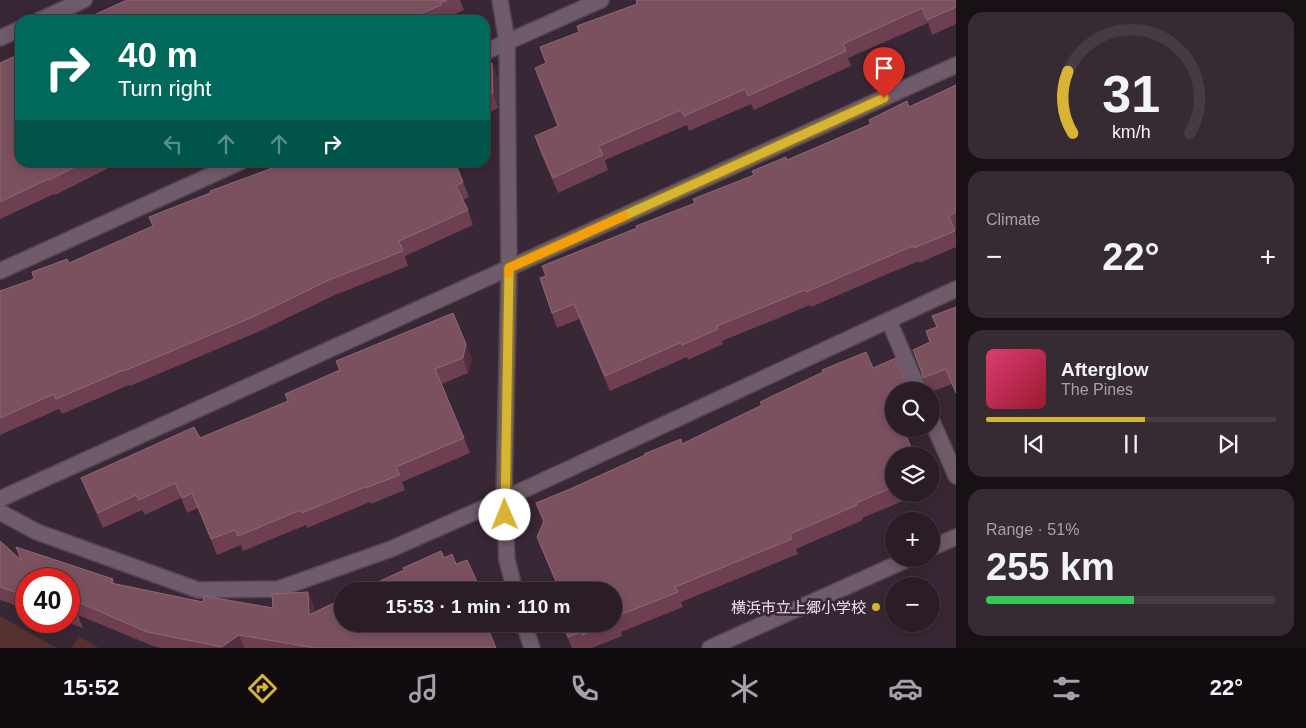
<!DOCTYPE html>
<html lang="en">
<head>
<meta charset="utf-8">
<style>
	:root { --surface:#2a1d27; --page:#362a33; --text:#f1f3f6; --muted:#a5a2a7; --line:#463b44; --accent:#d7b434 }
	body { margin:0; font-family:Helvetica,"Noto Sans JP",sans-serif; background:var(--page); color:var(--text); height:100vh; display:flex; flex-direction:column; font-size:19px; white-space:nowrap }
	* { box-sizing:border-box; margin:0 }
	p { font-size:16px; color:var(--muted) }
	.icon { flex:none; width:28px; height:28px; fill:none; stroke:currentColor; stroke-width:2; stroke-linecap:round; stroke-linejoin:round }
	.map { position:relative; flex:1; overflow:hidden }
	.details { display:flex; flex-direction:column; gap:12px; padding:12px; background:#171015; width:350px }
	.details>* { flex:none }
	.banner { position:absolute; left:15px; top:15px; width:475px; height:152px; border-radius:15px; box-shadow:0 2px 12px #0003,0 0 0 1px var(--line); background:#00695c; color:#fff; overflow:hidden }
	.tools { position:absolute; left:885px; top:382px; display:grid; gap:10px }
	.tools a { display:grid; place-items:center; width:55px; height:55px; border-radius:50%; background:var(--surface); box-shadow:0 2px 12px #0003,0 0 0 1px var(--line); font-size:25px }
	.speed { position:absolute; left:15px; top:568px; display:flex; gap:10px; font-size:25px; font-weight:700; text-align:center }
	.speed>* { display:grid; place-content:center; width:65px; height:65px; border-radius:50%; background:var(--surface); box-shadow:0 2px 12px #0003,0 0 0 1px var(--line); line-height:1 }
	.speed .limit { border:8px solid #d22; background:#fff; color:#111 }
	.pin { position:absolute; display:grid; place-items:center; width:42px; height:42px; color:#fff; margin:-51px -21px; border-radius:50% 50% 50% 0; rotate:-45deg; box-shadow:0 0 5px #0007 }
	.pin .icon { rotate:45deg }
	.me { position:absolute; width:55px; margin:-28px; rotate:359deg; stroke-linejoin:round; filter:drop-shadow(0 0 4px #0008) }
	.turn { display:flex; align-items:center; gap:18px; height:105px; padding:0 20px; font-size:22px }
	.turn .icon { width:65px; height:65px; stroke-width:2.5 }
	.turn b { display:block; font-size:35px; line-height:42px }
	.lanes { display:flex; align-items:center; height:48px; padding:0 20px; background:#0003; justify-content:center; gap:25px; direction:ltr }
	.lanes .off { opacity:.35 }
	.big { font-size:38px; font-weight:700; line-height:1.1 }
	.details .widget { flex:1; display:flex; flex-direction:column; justify-content:center; gap:8px; min-width:0; padding:0 18px; border-radius:15px; background:var(--page) }
	.details .dial { align-items:center; gap:0 }
	.dial svg { height:130px; overflow:visible; fill:none; stroke:var(--line); stroke-width:7; stroke-linecap:round; text-anchor:middle }
	.dial text { fill:var(--text); stroke:none }
	.song { display:flex; align-items:center; gap:15px }
	.cover { width:60px; height:60px; border-radius:8px; background:linear-gradient(135deg,hsl(340 70% 55%),hsl(350 70% 35%)) }
	.played { height:5px; border-radius:2px; background:linear-gradient(90deg,var(--accent) 55%,var(--line) 55%) }
	.keys { display:flex; justify-content:space-around; direction:ltr }
	.heat { display:flex; justify-content:space-between; align-items:center; font-size:28px; direction:ltr }
	.charge { height:8px; border-radius:4px; background:linear-gradient(90deg,#34c759 51%,var(--line) 0) }
	.trip { position:absolute; left:334px; top:582px; width:288px; height:50px; border-radius:25px; background:var(--surface); box-shadow:0 2px 12px #0003,0 0 0 1px var(--line); font-weight:700; line-height:50px; text-align:center }
	.menu { display:flex; height:80px; justify-content:space-around; align-items:center; background:#110c10; color:var(--muted) }
	.menu .icon { width:35px; height:35px }
	.menu .on { color:var(--accent) }
	.menu b { font-size:22px; color:var(--text) }
	main { display:flex; flex:1; min-height:0 }
	.map>svg:first-child { display:block }
</style>
</head>
<body>
<main>
<div class="map">
<svg width="956" height="648" viewBox="0 0 956 648">
	<rect width="100%" height="100%" fill="#382734"/>
	<path fill="#56312f" d="M 0,616 L 57,648 L 0,648 Z
		M 80,637 L 99,648 L 71,648 Z"/>
	<g fill="none" stroke-linecap="round" stroke-linejoin="round">
		<defs>
			<path id="minor" d="M 500,0 L 507,42 L 509,268 L 504,499 L 507,560 L 515,591
				M 40,20 L 84,0
				M 0,38 L 20,29
				M 485,52 L 601,0
				M 0,271 L 240,162
				M 889,321 L 919,391
				M 931,419 L 956,476
				M 0,499 L 956,65
				M 0,512 L 37,532 L 198,590 L 278,589 L 391,549 L 504,499 L 956,289
				M 931,548 L 956,537
				M 524,624 L 532,648
				M 710,648 L 908,559"/>
		</defs>
		<use href="#minor" stroke="#554651" stroke-width="18"/>
		<use href="#minor" stroke="#6f5b6a" stroke-width="15"/>
	</g>
	<path fill="#6d3f50" d="M 127,0 L 460,0 L 464,10 L 446,18 L 446,20 L 83,20 Z
		M 956,0 L 956,24 L 932,35 L 928,23 L 848,58 L 851,66 L 754,110 L 751,104 L 689,131 L 687,125 L 605,160 L 608,170 L 558,193 L 540,151 L 535,136 L 558,126 L 546,63 L 579,32 Z
		M 0,63 L 20,162 L 121,162 L 55,195 L 54,194 L 0,219 Z
		M 485,66 L 498,78 L 498,108 L 485,115 Z
		M 956,85 L 956,230 L 955,230 L 956,234 L 956,247 L 919,263 L 919,261 L 892,272 L 811,307 L 810,305 L 722,341 L 723,344 L 688,360 L 687,357 L 610,391 L 579,319 L 557,328 L 540,278 L 637,228 L 695,203 L 787,160 L 870,124 L 869,120 L 909,107 Z
		M 463,182 L 469,197 L 463,200 L 468,210 L 473,225 L 405,256 L 408,266 L 335,295 L 258,332 L 130,386 L 129,385 L 62,414 L 59,409 L 0,435 L 0,291 L 34,279 Z
		M 956,307 L 956,394 L 952,384 L 931,392 L 927,391 L 923,378 L 922,375 L 913,350 L 930,342 L 936,327 Z
		M 466,344 L 472,359 L 468,373 L 442,384 L 470,453 L 402,482 L 405,490 L 371,504 L 370,502 L 307,528 L 306,525 L 243,551 L 241,545 L 217,555 L 198,508 L 187,513 L 181,498 L 145,515 L 142,510 L 103,528 L 87,493 L 81,478 L 200,438 L 288,401 L 339,370 L 336,361 Z
		M 873,368 L 905,380 L 908,383 L 911,391 L 894,391 L 894,494 L 901,494 L 900,494 L 903,501 L 862,518 L 863,520 L 796,549 L 798,554 L 681,602 L 683,607 L 621,632 L 622,636 L 592,648 L 572,648 L 562,624 L 612,624 L 612,591 L 558,588 L 543,552 L 537,537 L 543,522 L 536,503 Z
		M 0,541 L 20,559 L 16,547 L 113,579 L 115,584 L 203,602 L 273,608 L 308,592 L 314,607 L 314,612 L 496,648 L 161,648 L 153,646 L 78,615 L 83,628 L 63,621 L 69,621 L 69,579 L 26,579 L 26,609 L 0,600 Z
		M 444,558 L 456,564 L 479,586 L 481,591 L 358,591 Z"/>
	<path fill="#522e3e" d="M 492,63 L 498,78 L 498,108 L 493,93 Z
		M 466,344 L 472,359 L 468,373 L 463,358 Z
		M 308,592 L 314,607 L 314,629 L 309,615 Z
		M 49,621 L 53,621 L 51,626 Z
		M 239,635 L 244,648 L 222,648 L 222,647 Z"/>
	<path fill="#7b5160" stroke="#8d6876" d="M 127,0 L 447,0 L 440,3 L 441,5 L 406,20 L 83,20 Z
		M 636,0 L 956,0 L 956,7 L 927,20 L 922,8 L 843,44 L 846,51 L 748,96 L 745,89 L 684,116 L 681,110 L 599,146 L 603,155 L 553,178 L 535,136 L 558,126 L 535,68 L 546,63 L 540,47 L 579,32 L 577,26 L 637,4 Z
		M 20,54 L 20,162 L 85,162 L 49,180 L 48,179 L 0,202 L 0,63 Z
		M 492,63 L 493,93 L 485,97 L 485,66 Z
		M 956,85 L 956,212 L 949,216 L 955,231 L 914,248 L 913,246 L 887,257 L 806,292 L 805,290 L 717,326 L 718,329 L 682,345 L 682,342 L 605,376 L 574,304 L 552,313 L 540,278 L 546,276 L 542,266 L 637,228 L 636,226 L 695,203 L 693,199 L 754,175 L 752,171 L 786,157 L 787,160 L 871,124 L 869,120 L 907,101 L 909,107 Z
		M 268,162 L 455,162 L 463,182 L 456,186 L 468,210 L 399,241 L 403,251 L 329,280 L 253,317 L 124,371 L 124,370 L 56,399 L 54,394 L 0,418 L 0,291 L 34,279 L 32,272 L 67,259 L 69,263 L 153,226 L 149,217 L 210,193 L 210,191 L 270,169 Z
		M 956,307 L 956,393 L 946,369 L 923,378 L 922,372 L 913,350 L 930,342 L 926,331 L 937,327 L 932,316 Z
		M 453,313 L 466,344 L 463,358 L 435,369 L 464,438 L 396,467 L 400,475 L 365,488 L 365,487 L 302,513 L 301,510 L 238,536 L 235,530 L 211,539 L 192,493 L 182,498 L 175,483 L 139,500 L 136,495 L 98,513 L 81,478 L 194,427 L 200,438 L 288,401 L 285,394 L 340,370 L 336,361 Z
		M 866,352 L 873,368 L 896,358 L 905,380 L 908,383 L 889,390 L 893,398 L 890,399 L 894,407 L 894,429 L 903,429 L 915,456 L 894,456 L 894,487 L 856,503 L 857,505 L 790,534 L 792,539 L 675,587 L 678,592 L 615,617 L 617,621 L 612,623 L 612,591 L 551,591 L 559,588 L 537,537 L 544,521 L 536,503 L 570,489 L 645,455 L 644,454 L 681,439 L 682,444 L 762,405 L 760,402 L 823,372 L 822,370 Z
		M 0,541 L 22,561 L 16,547 L 113,579 L 111,580 L 113,580 L 111,583 L 203,602 L 204,596 L 273,608 L 272,594 L 308,592 L 309,615 L 342,599 L 342,624 L 486,624 L 496,648 L 315,648 L 239,635 L 222,647 L 147,632 L 69,598 L 69,579 L 26,579 L 26,596 L 0,587 Z
		M 441,551 L 444,558 L 452,554 L 456,564 L 467,560 L 479,586 L 472,588 L 473,591 L 358,591 L 404,570 L 403,568 Z
		M 69,605 L 78,613 L 69,610 Z
		M 563,624 L 610,624 L 582,635 L 581,632 L 568,637 Z"/>
	<g fill="none" stroke-linecap="round" stroke-linejoin="round">
		<defs>
			<path id="route" d="M 505,515 L 509,268 L 884,98"/>
		</defs>
		<use href="#route" stroke="#8c7522" stroke-width="12"/>
		<use href="#route" stroke="#d7b434" stroke-width="9"/>
		<path stroke="#f59e0b" stroke-width="9" d="M 509,273 L 509,268 L 624,216"/>
	</g>
	<circle fill="#d7b434" stroke="#382734" stroke-width="2" cx="876" cy="607" r="5"/>
	<g text-anchor="middle" dominant-baseline="central" stroke-width="5" stroke-linejoin="round" paint-order="stroke">
		<g font-size="15" fill="#eee3eb" stroke="#382734" text-anchor="end">
			<text x="866" y="607">横浜市立上郷小学校</text>
		</g>
	</g>
</svg>
<div class="tools">
<a><svg class="icon" aria-label="search" viewBox="0 0 24 24"><circle cx="10" cy="10" r="6"/><path d="M15 15l6 6"/></svg></a>
<a><svg class="icon" aria-label="layers" viewBox="0 0 24 24"><path d="M12 4l9 5-9 5-9-5zM3 14l9 5 9-5"/></svg></a>
<a>+</a>
<a>−</a>
</div>
<div class="speed"><div class="limit">40</div></div>
<div class="pin" style="left:884px;top:98px;background:#d93025"><svg class="icon" aria-label="arrive" viewBox="0 0 24 24"><path d="M6 21V4h12l-3 4 3 4H6"/></svg></div>
<svg class="me" style="left:505px;top:515px" viewBox="-20 -20 40 40"><circle r="19" fill="#fff"/><path d="M0-13L10 11 0 6-10 11z" fill="#d7b434"/></svg>
<div class="trip">15:53 · 1 min · 110 m</div>
<div class="banner">
<div class="turn"><svg class="icon" aria-label="right" viewBox="0 0 24 24"><path d="M7 20v-9h11M14 6l5 5-5 5"/></svg><div><b>40 m</b>Turn right</div></div>
<div class="lanes"><svg class="icon off" aria-label="left" viewBox="0 0 24 24"><path d="M17 20v-9H6M10 6l-5 5 5 5"/></svg><svg class="icon off" aria-label="ahead" viewBox="0 0 24 24"><path d="M12 20V5M6 11l6-6 6 6"/></svg><svg class="icon off" aria-label="ahead" viewBox="0 0 24 24"><path d="M12 20V5M6 11l6-6 6 6"/></svg><svg class="icon" aria-label="right" viewBox="0 0 24 24"><path d="M7 20v-9h11M14 6l5 5-5 5"/></svg></div>
</div>
</div>
<section class="details">
<div class="widget dial"><svg viewBox="0 0 100 80">
<path d="M14 69A42 42 0 1 1 86 69"/>
<path d="M14 69A42 42 0 0 1 11 31" stroke="#d7b434"/>
<text x="50" y="56" font-size="32" font-weight="700">31</text>
<text x="50" y="72" font-size="11">km/h</text>
</svg></div>
<div class="widget"><p>Climate</p>
<div class="heat"><a>−</a><b class="big">22°</b><a>+</a></div>
</div>
<div class="widget">
<div class="song"><i class="cover"></i><div><b>Afterglow</b><p>The Pines</p></div></div>
<div class="played"></div>
<div class="keys"><svg class="icon" aria-label="previous" viewBox="0 0 24 24"><path d="M18 5L8 12l10 7zM5 5v14"/></svg><svg class="icon" aria-label="pause" viewBox="0 0 24 24"><path d="M8 5v14M16 5v14"/></svg><svg class="icon" aria-label="next" viewBox="0 0 24 24"><path d="M6 5l10 7-10 7zM19 5v14"/></svg></div>
</div>
<div class="widget"><p>Range · 51%</p><b class="big">255 km</b><div class="charge"></div></div>
</section>
</main>
<nav class="menu">
<b>15:52</b>
<svg class="icon on" aria-label="directions" viewBox="0 0 24 24"><path d="M12 3l9 9-9 9-9-9zM9 14v-3h6M13 9l2 2-2 2"/></svg>
<svg class="icon" aria-label="music" viewBox="0 0 24 24"><path d="M9 18V5l10-2v13"/><circle cx="6" cy="18" r="3"/><circle cx="16" cy="16" r="3"/></svg>
<svg class="icon" aria-label="phone" viewBox="0 0 24 24"><path d="M5 4h4l2 5-3 2q2 4 5 5l2-3 5 2v4C11 20 4 13 5 4z"/></svg>
<svg class="icon" aria-label="climate" viewBox="0 0 24 24"><path d="M12 3v18M4 7l16 10M4 17L20 7"/></svg>
<svg class="icon" aria-label="car" viewBox="0 0 24 24"><path d="M5 17H2v-5l4-1 3-4h7l3 4 3 1v5h-3M9 17h6M6 11h13"/><circle cx="7" cy="17" r="2"/><circle cx="17" cy="17" r="2"/></svg>
<svg class="icon" aria-label="filters" viewBox="0 0 24 24"><path d="M4 7h16M4 17h16"/><circle cx="9" cy="7" r="2"/><circle cx="15" cy="17" r="2"/></svg>
<b>22°</b>
</nav>
</body>
</html>
